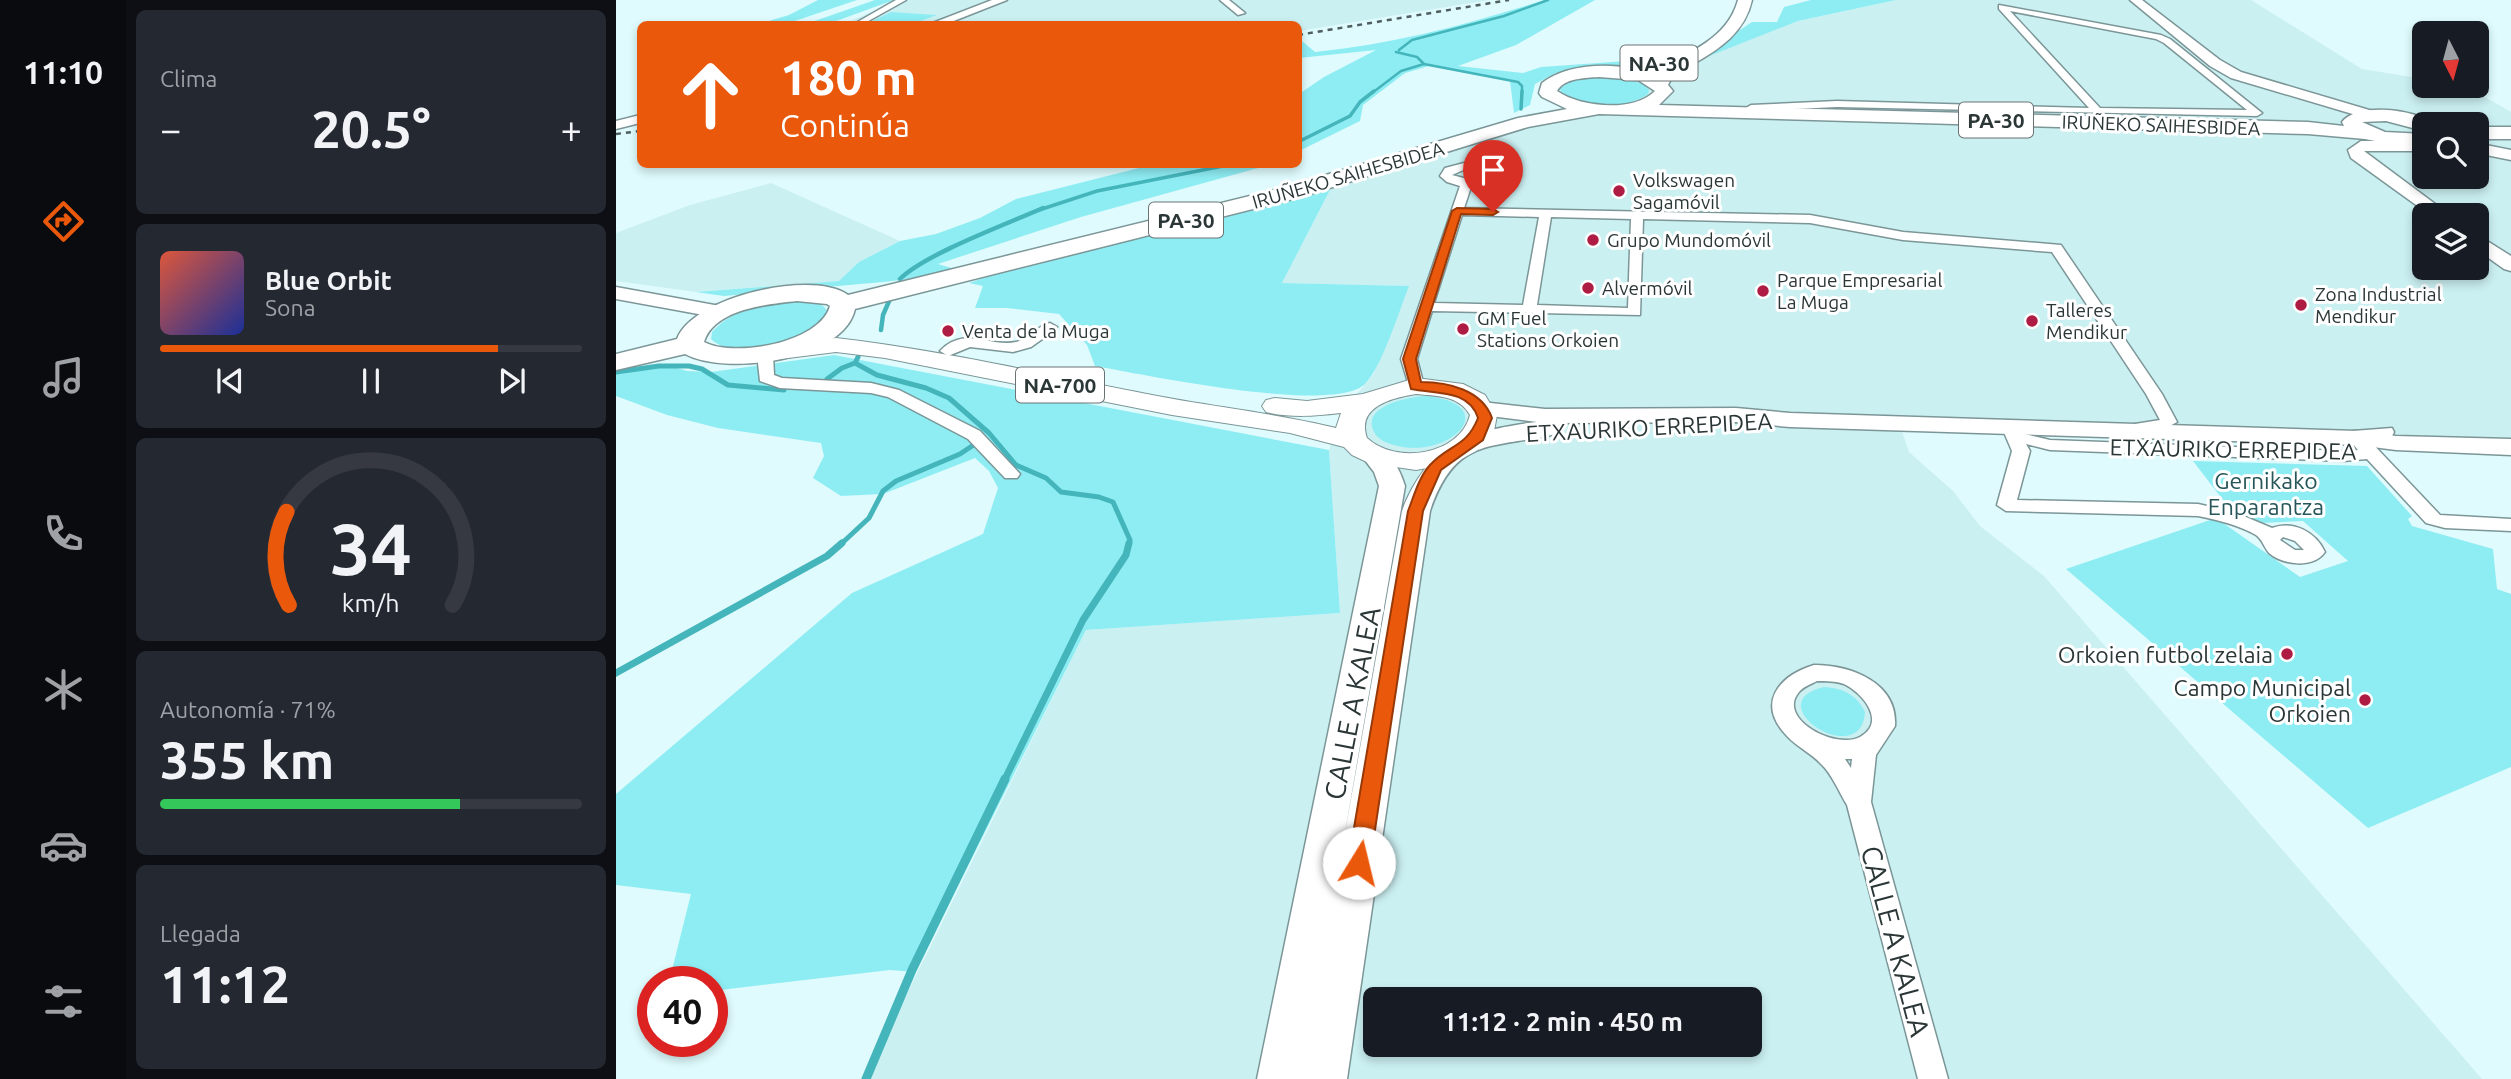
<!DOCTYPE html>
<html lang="es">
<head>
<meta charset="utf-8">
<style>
	:root { --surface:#171b24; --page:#242831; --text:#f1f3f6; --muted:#9ea1a6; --line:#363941; --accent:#ea580c }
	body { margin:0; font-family:Ubuntu,sans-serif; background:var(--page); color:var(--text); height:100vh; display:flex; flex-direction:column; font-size:26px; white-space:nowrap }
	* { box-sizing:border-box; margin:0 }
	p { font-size:23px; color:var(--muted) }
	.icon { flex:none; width:38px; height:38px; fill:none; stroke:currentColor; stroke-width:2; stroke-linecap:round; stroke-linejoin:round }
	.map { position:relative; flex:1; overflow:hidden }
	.details { display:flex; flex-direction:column; gap:10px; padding:10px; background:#0d0f14; width:490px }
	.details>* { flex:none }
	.top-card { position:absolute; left:21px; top:21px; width:665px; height:147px; border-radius:10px; box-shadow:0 4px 10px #0003; background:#ea580c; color:#fff; overflow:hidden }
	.needle { width:46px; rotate:174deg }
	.buttons { position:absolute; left:1796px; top:21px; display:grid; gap:14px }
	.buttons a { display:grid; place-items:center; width:77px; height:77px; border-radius:10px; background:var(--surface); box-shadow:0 4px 10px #0003; font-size:35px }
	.speed { position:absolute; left:21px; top:966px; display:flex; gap:14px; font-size:35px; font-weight:700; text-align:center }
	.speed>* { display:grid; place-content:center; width:91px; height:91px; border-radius:50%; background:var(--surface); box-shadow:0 4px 10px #0003; line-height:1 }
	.speed .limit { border:10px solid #d22; background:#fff; color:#111 }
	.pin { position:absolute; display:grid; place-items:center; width:60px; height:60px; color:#fff; margin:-72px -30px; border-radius:50% 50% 50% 0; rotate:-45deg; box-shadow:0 0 7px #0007 }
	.pin .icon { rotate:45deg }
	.me { position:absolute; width:77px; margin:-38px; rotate:9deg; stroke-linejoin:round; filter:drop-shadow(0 0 5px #0008) }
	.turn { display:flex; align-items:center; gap:24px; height:147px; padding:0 28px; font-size:32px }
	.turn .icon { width:91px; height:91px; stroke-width:2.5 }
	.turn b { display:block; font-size:49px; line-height:60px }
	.big { font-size:52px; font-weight:700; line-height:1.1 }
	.details .tile { flex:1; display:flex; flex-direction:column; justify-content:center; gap:10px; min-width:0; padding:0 24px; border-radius:10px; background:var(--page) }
	.details .dial { align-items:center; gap:0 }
	.dial svg { height:182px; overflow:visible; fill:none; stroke:var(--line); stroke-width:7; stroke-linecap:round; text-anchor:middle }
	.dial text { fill:var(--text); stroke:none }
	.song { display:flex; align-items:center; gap:21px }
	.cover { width:84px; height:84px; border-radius:10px; background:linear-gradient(135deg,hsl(10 70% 55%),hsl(230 70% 35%)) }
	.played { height:7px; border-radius:4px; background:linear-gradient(90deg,var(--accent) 80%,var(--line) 80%) }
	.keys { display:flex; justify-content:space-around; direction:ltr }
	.heat { display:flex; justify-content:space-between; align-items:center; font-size:38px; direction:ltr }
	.charge { height:10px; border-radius:5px; background:linear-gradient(90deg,#34c759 71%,var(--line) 0) }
	.trip { position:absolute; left:747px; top:987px; width:399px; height:70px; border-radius:10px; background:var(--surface); box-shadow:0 4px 10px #0003; font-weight:700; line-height:70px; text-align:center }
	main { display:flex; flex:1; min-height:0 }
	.menu { display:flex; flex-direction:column; width:126px; justify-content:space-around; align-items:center; background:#090b0e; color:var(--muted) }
	.menu .icon { width:49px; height:49px }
	.menu .active { color:var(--accent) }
	.menu b { font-size:32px; color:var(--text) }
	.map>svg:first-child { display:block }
</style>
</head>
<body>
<main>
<nav class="menu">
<b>11:10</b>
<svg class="icon active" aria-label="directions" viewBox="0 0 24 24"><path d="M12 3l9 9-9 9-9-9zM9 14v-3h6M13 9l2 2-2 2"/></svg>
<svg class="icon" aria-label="music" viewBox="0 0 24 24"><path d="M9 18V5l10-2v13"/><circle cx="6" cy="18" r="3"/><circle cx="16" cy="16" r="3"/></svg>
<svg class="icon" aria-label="phone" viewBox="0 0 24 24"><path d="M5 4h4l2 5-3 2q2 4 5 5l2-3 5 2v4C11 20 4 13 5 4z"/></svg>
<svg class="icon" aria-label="climate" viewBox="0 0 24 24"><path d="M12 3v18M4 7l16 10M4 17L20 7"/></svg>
<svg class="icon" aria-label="car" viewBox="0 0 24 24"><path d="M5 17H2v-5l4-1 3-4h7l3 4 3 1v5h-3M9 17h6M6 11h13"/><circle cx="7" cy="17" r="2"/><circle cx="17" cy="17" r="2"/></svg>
<svg class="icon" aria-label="filters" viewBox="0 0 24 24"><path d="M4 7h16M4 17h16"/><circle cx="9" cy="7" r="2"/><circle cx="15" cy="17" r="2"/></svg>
</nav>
<section class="details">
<div class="tile"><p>Clima</p>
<div class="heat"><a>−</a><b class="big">20.5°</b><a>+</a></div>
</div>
<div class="tile">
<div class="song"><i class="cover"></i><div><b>Blue Orbit</b><p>Sona</p></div></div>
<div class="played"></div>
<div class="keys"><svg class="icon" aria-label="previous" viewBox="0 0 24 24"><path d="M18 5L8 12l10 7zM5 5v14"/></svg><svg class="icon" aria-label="pause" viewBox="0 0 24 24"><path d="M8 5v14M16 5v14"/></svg><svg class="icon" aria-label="next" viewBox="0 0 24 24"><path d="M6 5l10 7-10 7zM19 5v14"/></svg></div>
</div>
<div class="tile dial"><svg viewBox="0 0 100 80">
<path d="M14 69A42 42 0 1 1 86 69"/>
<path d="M14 69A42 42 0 0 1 13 28" stroke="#ea580c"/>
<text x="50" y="56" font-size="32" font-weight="700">34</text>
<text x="50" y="72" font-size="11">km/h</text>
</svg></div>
<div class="tile"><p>Autonomía · 71%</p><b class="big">355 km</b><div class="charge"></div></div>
<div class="tile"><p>Llegada</p><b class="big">11:12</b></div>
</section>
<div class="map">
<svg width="1895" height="1079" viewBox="0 0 1895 1079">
	<rect width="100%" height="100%" fill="#dffbfd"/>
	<path fill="#cbf0f2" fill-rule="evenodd" d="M 283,0 L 873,0 L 683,31 L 682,24 L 228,24 Z
		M 1280,0 L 1635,0 L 1746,69 L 1808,79 L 1808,86 L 1852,87 L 1895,112 L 1895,441 L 1283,423 L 1293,452 L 1337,491 L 1364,526 L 1428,576 L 1866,1079 L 249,1079 L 470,630 L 724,613 L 713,450 L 724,414 L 757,375 L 792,286 L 666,283 L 715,188 L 836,151 L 1182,21 ZM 1808,124 L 1860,124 L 1860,177 L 1808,177 ZM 1808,215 L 1860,215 L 1860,268 L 1808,268 ZM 760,999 L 1134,999 L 1134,1045 L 760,1045 Z
		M 155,183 L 284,241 L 243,262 L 224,281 L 80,292 L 0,281 L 0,233 L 74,205 Z"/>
	<path fill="#8eedf3" d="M 202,0 L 241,0 L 170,24 L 143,24 L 173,15 Z
		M 259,0 L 278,0 L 212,24 L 190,24 Z
		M 928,0 L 979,0 L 900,45 L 842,66 L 907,73 L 925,67 L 1011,61 L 1012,64 L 940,73 L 919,84 L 914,105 L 898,113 L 894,81 L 813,66 L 789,73 L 747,105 L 744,121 L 683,151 L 683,94 L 708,77 L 760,50 L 683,58 L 683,42 L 686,41 L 699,52 C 778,44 853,24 928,0 Z
		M 1195,0 L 1280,0 L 1182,21 L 1073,64 L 1136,22 L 1161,22 L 1168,7 Z
		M 275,12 L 321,15 L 296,24 L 250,24 Z
		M 984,76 L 1012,79 L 1029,85 L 1033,90 L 1032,94 C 1011,110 965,109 945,93 L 944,88 L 958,80 Z
		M 535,165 L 653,165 L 465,217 L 322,264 L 339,269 L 303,278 L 267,282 L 108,296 L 80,292 L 223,281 L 243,262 L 284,241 L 320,234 L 364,218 L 400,199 Z
		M 715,188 L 666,283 L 793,286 C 783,311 766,367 749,384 C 718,415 525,374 479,366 L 471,345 L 443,314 L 391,308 L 359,308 L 367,286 L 353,283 L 370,277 Z
		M 169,300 C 184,301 204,297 212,312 C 200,341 117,363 95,339 L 96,332 C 115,310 143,306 169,300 Z
		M 218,355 L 713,450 L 724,613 L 470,630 L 299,972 L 274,970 L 96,991 L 96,982 L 53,982 L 75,894 L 0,885 L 0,794 L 236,593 L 367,534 L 382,488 L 373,471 L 359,458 L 267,494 L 225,496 L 197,478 L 208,456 L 205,443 L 102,428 L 51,415 L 0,396 L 0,370 L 48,364 L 71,371 L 95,372 Z
		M 809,396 C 890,404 833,461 778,445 C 769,443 760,438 757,430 C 747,405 794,397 809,396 Z
		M 1577,461 L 1751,466 L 1796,516 L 1792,519 L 1796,526 L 1877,549 L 1881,589 L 1895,594 L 1895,767 L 1752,828 L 1450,569 L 1600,518 L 1684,577 L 1732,561 L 1687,521 L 1645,523 L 1614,509 Z
		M 1208,687 C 1227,688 1241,695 1249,712 C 1246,772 1139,703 1208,687 Z"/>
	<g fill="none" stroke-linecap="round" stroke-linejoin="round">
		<path stroke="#45b5bc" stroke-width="2.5" d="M 783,50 L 796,40 L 888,16 L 932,0
			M 808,64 L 902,82 L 906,86 L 906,93
			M 756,93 L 785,71 L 808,64 L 801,57 L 780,52"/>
		<path stroke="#45b5bc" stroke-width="3.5" d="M 905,109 L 906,91
			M 682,142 L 734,116 L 744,102 L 758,91
			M 423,210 L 481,191 L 617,164"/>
		<path stroke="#45b5bc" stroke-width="4.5" d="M 284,279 C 309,254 391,224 427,208
			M 265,330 L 267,315 L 274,299"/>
		<path stroke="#45b5bc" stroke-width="5" d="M 242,357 L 239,363 L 261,375 L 310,388 L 333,398 L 373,433 L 400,465 L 430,478 L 445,492 L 483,497 L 497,502 L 514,540 L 513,545
			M 0,372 L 43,366 L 73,366 L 86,369 L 112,385 L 168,390
			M 211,379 L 226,368 L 239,363
			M 224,545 L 253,518 L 267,491 L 280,481 L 344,454 L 356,446"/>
		<path stroke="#45b5bc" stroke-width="7" d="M 0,673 L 211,556 L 226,543
			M 388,781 L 467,620 L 510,555 L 513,543"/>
		<path stroke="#45b5bc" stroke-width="9" d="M 250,1079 L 296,970 L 389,779"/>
		<defs>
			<path id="street" d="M 280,0 L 290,0 L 247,24 L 238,24 Z
				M 604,0 L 613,0 L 629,13 L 622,15 Z
				M 1383,5 L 1545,35 L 1554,39 L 1646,113 L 1641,116 L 1221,107 L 1135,111 L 1130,108 L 1135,105 L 1221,101 L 1473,108 L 1383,9 ZM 1394,11 L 1540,39 L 1548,43 L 1631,110 L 1484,108 Z
				M 852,162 L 877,165 L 885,175 L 872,184 L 855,187 L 848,208 L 1194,215 L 1287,232 L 1445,245 L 1546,394 L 1561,422 L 1541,433 L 1519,432 L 1517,428 L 1519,424 L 1544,420 L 1530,394 L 1436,252 L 1287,240 L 1194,223 L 1027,219 L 1024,315 L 816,311 L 801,359 L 808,386 L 806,389 L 794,389 L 785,359 L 844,186 L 831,182 L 824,176 L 829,168 ZM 852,168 L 870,170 L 873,174 L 855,180 L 836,175 ZM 846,215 L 923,217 L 907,305 L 818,303 ZM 935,217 L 1015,219 L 1012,308 L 921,305 Z
				M 434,323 L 441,327 L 439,330 L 415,347 L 397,352 L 354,347 L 332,356 L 324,351 C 349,325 374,348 400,342 C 413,339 421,326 434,323 Z
				M 149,349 L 157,354 L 158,375 L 166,378 L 255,383 L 283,390 L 364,431 L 404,474 L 401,478 L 389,478 L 352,439 L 272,397 L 255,393 L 164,388 L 144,381 L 141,354 Z
				M 1395,425 L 1401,426 L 1405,433 L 1434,440 L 1727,451 L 1742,450 L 1732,438 L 1737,431 L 1776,428 L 1778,432 L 1776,436 L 1752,439 L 1824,515 L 1895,519 L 1895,531 L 1829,528 L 1810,523 L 1751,459 L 1727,461 L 1434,450 L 1410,444 L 1414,451 L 1401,500 L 1582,504 L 1618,512 L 1656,528 C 1677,520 1700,532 1709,552 C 1697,569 1667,565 1653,553 C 1648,547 1646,539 1640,535 C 1623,525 1602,520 1582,516 L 1390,511 L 1381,505 L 1396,451 L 1387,430 ZM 1667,537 L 1679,541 L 1688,550 L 1679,550 L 1664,540 Z
				M 1198,665 C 1234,665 1282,682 1279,726 L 1260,755 L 1255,802 L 1332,1079 L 1302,1079 L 1231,805 C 1223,792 1216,774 1205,764 C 1195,753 1181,747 1171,736 C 1140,704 1162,676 1198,665 ZM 1201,681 C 1210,681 1220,681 1228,684 C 1247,693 1271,722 1244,737 C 1220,750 1160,719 1183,692 C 1187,687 1195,684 1201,681 ZM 1229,759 L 1236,759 L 1235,768 Z"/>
			<path id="secondary" d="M 376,0 L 391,0 L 330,24 L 314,24 Z
				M 1514,0 L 1526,0 L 1604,60 L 1625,72 L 1760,112 L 1762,115 L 1755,119 L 1750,118 L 1615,78 L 1594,66 Z
				M 24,115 L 24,123 L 0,129 L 0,121 Z
				M 1745,141 L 1808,141 L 1808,151 L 1748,151 L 1834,215 L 1814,215 L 1735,158 L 1732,150 Z
				M 1860,143 L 1895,150 L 1895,160 L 1860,153 Z
				M 1860,234 L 1895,256 L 1895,271 L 1888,269 L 1860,249 Z
				M 0,287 L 104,306 L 111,308 L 114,312 L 111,316 L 104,318 L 0,299 Z
				M 866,402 L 929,409 L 1120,408 L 1174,413 L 1741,431 L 1780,436 L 1895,439 L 1895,455 L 1780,450 L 1741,445 L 1174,427 L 1120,422 L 944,423 L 947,428 L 944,433 C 877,450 840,434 814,511 L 731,1079 L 641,1079 L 763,486 L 758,472 L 745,455 L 749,450 C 772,444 783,467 789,486 L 724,861 L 786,511 C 813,442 853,431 921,422 L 858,414 L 854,409 L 858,404 Z"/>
			<path id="primary" d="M 220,338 C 326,350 431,375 536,395 C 597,407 659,413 720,428 L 725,413 C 699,416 675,418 650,412 L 646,406 L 650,400 L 659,398 L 691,401 L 747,394 L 800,378 L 847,384 L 869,395 L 881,415 L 878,431 L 860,451 L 838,463 L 800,470 L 753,463 L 736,455 L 728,447 L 674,433 L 556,415 L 269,358 L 220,352 L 164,359 L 155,357 L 152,352 L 155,347 L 164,345 ZM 800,394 C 820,396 843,395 854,415 C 844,455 780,465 751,438 C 740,407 775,398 800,394 Z"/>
			<path id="highway" d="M 1122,0 L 1136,0 C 1129,32 1104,49 1077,64 C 1066,70 1057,73 1052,85 L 1057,91 L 1043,105 L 1692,122 L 1728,126 L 1726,122 C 1741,102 1800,109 1817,124 L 1808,124 L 1808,131 L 1770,121 L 1746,122 L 1769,132 L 1808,134 L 1808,146 L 1779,145 L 1749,139 L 1692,134 L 983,114 L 912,127 L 681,198 L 239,309 C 228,361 109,376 69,354 L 0,370 L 0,354 L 61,339 C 76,297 197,269 232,295 L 666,188 L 902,118 L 951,109 L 926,97 L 923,93 L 926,83 C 954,61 1007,62 1039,75 L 1042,69 C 1074,52 1112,38 1122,0 ZM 983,77 L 1022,80 L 1039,91 C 1017,113 964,107 941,91 C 948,78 969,78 983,77 ZM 181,301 L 211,304 L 214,306 C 204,343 118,358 88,342 C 98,309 152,304 181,301 Z
				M 1860,127 L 1895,127 L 1895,139 L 1860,139 Z"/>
		</defs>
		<use href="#street" stroke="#7c9698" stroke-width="3"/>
		<use href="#secondary" stroke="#7c9698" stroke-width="3"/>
		<use href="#primary" stroke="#7c9698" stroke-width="2"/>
		<use href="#highway" stroke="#7c9698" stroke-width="3"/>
		<use href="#street" fill="#fff" fill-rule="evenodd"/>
		<use href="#secondary" fill="#fff" fill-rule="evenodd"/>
		<use href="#primary" fill="#fff" fill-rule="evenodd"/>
		<use href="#highway" fill="#fff" fill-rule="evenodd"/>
		<path stroke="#4f5e5f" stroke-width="2.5" stroke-dasharray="5 5" stroke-linecap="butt" d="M 682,35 L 893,0
			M 0,134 L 24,131"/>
	</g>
	<path fill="#ea580c" stroke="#983908" stroke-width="2" d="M 841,208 L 877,209 L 882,212 L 877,215 L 845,214 L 800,359 L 805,382 C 832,382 866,390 876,418 L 867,440 L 825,470 L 807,511 L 754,863 L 751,869 L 743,872 L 736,869 L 732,863 L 792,511 C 798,496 803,477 814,465 C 833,444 850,448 862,418 C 853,389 819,394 795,389 L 787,359 L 836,211 Z"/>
	<g fill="#af1c43" stroke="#fff" stroke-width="2.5">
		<circle cx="1003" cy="191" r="7"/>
		<circle cx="977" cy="240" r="7"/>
		<circle cx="972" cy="288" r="7"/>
		<circle cx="1147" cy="291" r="7"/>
		<circle cx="1685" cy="305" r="7"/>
		<circle cx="1416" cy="321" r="7"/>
		<circle cx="847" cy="329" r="7"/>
		<circle cx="332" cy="331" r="7"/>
		<circle cx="1671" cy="654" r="7"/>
		<circle cx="1749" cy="700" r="7"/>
	</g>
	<g text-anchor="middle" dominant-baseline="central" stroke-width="6" stroke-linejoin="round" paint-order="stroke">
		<g font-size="19" fill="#2b3637" stroke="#fff">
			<text transform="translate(1545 125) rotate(2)">IRUÑEKO SAIHESBIDEA</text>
			<text transform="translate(732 175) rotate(-16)">IRUÑEKO SAIHESBIDEA</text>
		</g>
		<g font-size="19" fill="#2b3637" stroke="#fff" text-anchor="start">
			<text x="1017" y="180">Volkswagen<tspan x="1017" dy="22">Sagamóvil</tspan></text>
			<text x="991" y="240">Grupo Mundomóvil</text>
			<text x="1161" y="280">Parque Empresarial<tspan x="1161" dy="22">La Muga</tspan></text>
			<text x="986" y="288">Alvermóvil</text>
			<text x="1699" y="294">Zona Industrial<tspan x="1699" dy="22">Mendikur</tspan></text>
			<text x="1430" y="310">Talleres<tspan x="1430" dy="22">Mendikur</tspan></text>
			<text x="861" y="318">GM Fuel<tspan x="861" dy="22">Stations Orkoien</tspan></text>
			<text x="346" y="331">Venta de la Muga</text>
		</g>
		<g fill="#fff" stroke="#6b7273" stroke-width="2">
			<rect x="1004.5" y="45.5" width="77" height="35" rx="5"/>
			<rect x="1343" y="102.5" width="74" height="35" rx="5"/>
			<rect x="533" y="202.5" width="74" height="35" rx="5"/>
			<rect x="400" y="367.5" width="88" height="35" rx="5"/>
		</g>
		<g font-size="21" font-weight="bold" fill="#2b3637">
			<text x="1043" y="63">NA-30</text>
			<text x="1380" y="120">PA-30</text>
			<text x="570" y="220">PA-30</text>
			<text x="444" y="385">NA-700</text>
		</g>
		<g font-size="23" fill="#2b3637" stroke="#fff">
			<text transform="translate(1033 427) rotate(-3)">ETXAURIKO ERREPIDEA</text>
			<text transform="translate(1617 449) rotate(1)">ETXAURIKO ERREPIDEA</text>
		</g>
		<g font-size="23" fill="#265659" stroke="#fff">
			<text x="1650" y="480">Gernikako<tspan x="1650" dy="26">Enparantza</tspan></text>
		</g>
		<g font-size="23" fill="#2b3637" stroke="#fff" text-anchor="end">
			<text x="1657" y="654">Orkoien futbol zelaia</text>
			<text x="1735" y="687">Campo Municipal<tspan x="1735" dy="26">Orkoien</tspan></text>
		</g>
		<g font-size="28" fill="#2b3637" stroke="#fff">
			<text transform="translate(736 703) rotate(-79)">CALLE A KALEA</text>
			<text transform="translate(1280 941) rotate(75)">CALLE A KALEA</text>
		</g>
	</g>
</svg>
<div class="buttons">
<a><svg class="needle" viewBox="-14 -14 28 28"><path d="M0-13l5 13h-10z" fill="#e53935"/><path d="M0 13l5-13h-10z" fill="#9ea1a6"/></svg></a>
<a><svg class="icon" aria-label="search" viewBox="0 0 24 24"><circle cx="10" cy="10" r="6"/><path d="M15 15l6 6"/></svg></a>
<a><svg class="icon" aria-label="layers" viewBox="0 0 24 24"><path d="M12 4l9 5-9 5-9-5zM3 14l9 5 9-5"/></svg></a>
</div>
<div class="speed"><div class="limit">40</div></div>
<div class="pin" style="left:877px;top:212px;background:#d93025"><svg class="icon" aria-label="arrive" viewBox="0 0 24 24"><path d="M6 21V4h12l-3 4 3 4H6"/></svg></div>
<svg class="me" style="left:743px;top:863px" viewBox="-20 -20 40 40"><circle r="19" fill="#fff"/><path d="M0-13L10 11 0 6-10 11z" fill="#ea580c"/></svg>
<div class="trip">11:12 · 2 min · 450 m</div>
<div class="top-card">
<div class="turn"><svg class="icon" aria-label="ahead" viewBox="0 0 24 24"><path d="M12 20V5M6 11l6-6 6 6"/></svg><div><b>180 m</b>Continúa</div></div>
</div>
</div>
</main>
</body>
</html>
